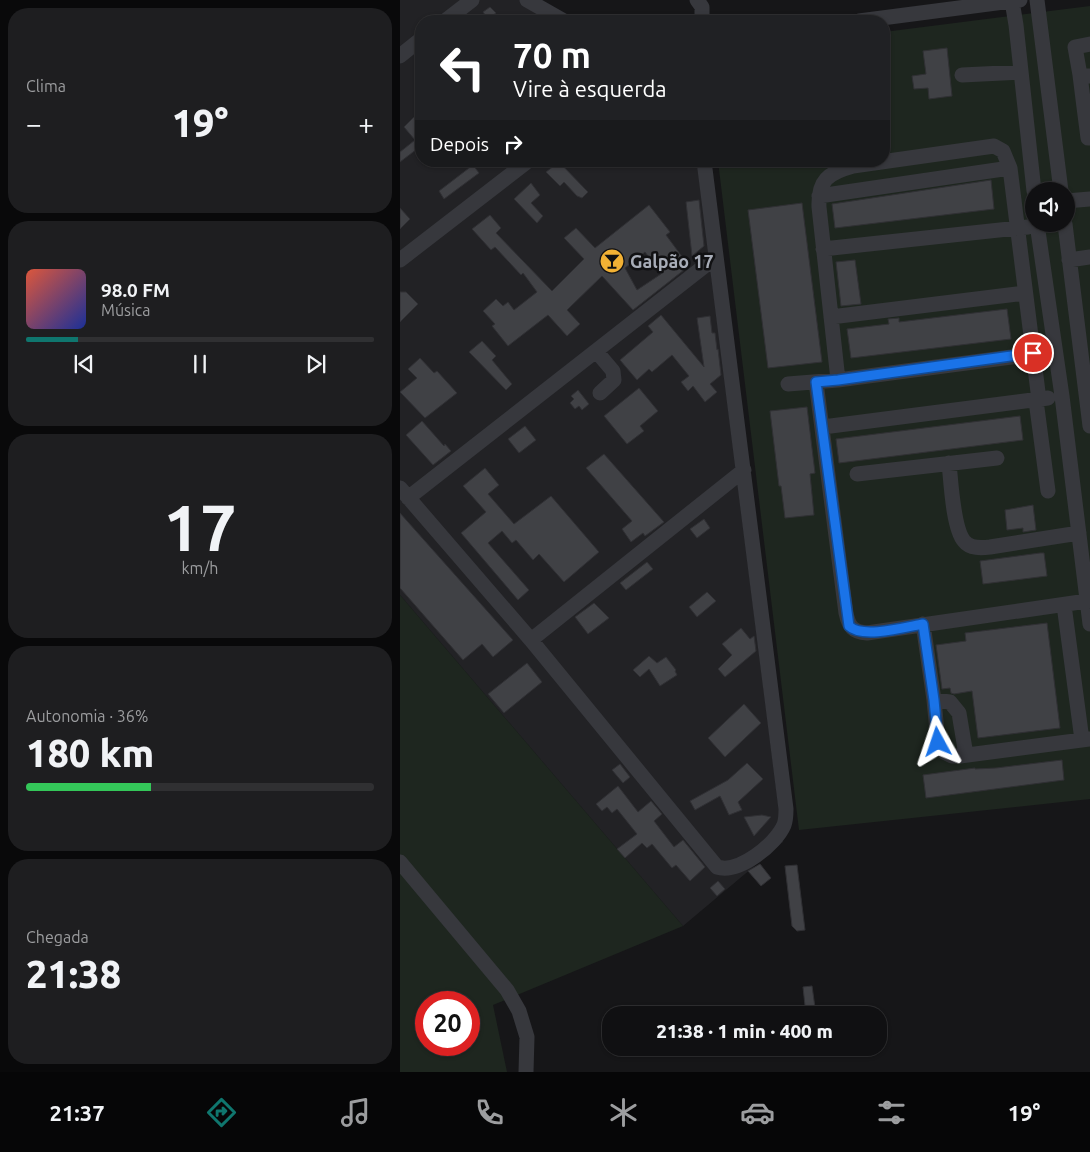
<!DOCTYPE html>
<html lang="pt">
<head>
<meta charset="utf-8">
<style>
	:root { --surface:#101012; --page:#1e1e20; --text:#f1f3f6; --muted:#9c9d9f; --line:#303032; --accent:#0f766e }
	body { margin:0; font-family:Ubuntu,sans-serif; background:var(--page); color:var(--text); height:100vh; display:flex; flex-direction:column; font-size:19px; white-space:nowrap }
	* { box-sizing:border-box; margin:0 }
	p { font-size:16px; color:var(--muted) }
	.icon { flex:none; width:28px; height:28px; fill:none; stroke:currentColor; stroke-width:2; stroke-linecap:round; stroke-linejoin:round }
	.map { position:relative; flex:1; overflow:hidden }
	.panel { display:flex; flex-direction:column; gap:8px; padding:8px; background:#09090a; width:400px }
	.panel>* { flex:none }
	.top-card { position:absolute; left:15px; top:15px; width:475px; height:152px; border-radius:20px; box-shadow:0 1px 4px #0004,0 0 0 1px var(--line); background:#202124; color:#fff; overflow:hidden }
	.buttons { position:absolute; left:625px; top:182px; display:grid; gap:10px }
	.buttons a { display:grid; place-items:center; width:50px; height:50px; border-radius:50%; background:var(--surface); box-shadow:0 1px 4px #0004,0 0 0 1px var(--line); font-size:25px }
	.speed { position:absolute; left:15px; top:991px; display:flex; gap:10px; font-size:25px; font-weight:700; text-align:center }
	.speed>* { display:grid; place-content:center; width:65px; height:65px; border-radius:50%; background:var(--surface); box-shadow:0 1px 4px #0004,0 0 0 1px var(--line); line-height:1 }
	.speed .limit { border:8px solid #d22; background:#fff; color:#111 }
	.pin { position:absolute; display:grid; place-items:center; width:42px; height:42px; color:#fff; margin:-21px; border:2px solid #fff; border-radius:50%; box-shadow:0 1px 5px #0007 }
	.me { position:absolute; width:55px; margin:-28px; rotate:355deg; stroke-linejoin:round; filter:drop-shadow(0 0 4px #0008) }
	.turn { display:flex; align-items:center; gap:18px; height:105px; padding:0 15px; font-size:22px }
	.turn .icon { width:65px; height:65px; stroke-width:2.5 }
	.turn b { display:block; font-size:35px; line-height:42px }
	.then { display:flex; align-items:center; height:48px; padding:0 15px; background:#0003; gap:10px; font-size:19px }
	.big { font-size:38px; font-weight:800; line-height:1.1 }
	.panel .card { flex:1; display:flex; flex-direction:column; justify-content:center; gap:8px; min-width:0; padding:0 18px; border-radius:20px; background:var(--page) }
	.panel .dial { align-items:center; gap:0 }
	.dial b { font-size:65px; line-height:1 }
	.song { display:flex; align-items:center; gap:15px }
	.cover { width:60px; height:60px; border-radius:8px; background:linear-gradient(135deg,hsl(10 70% 55%),hsl(230 70% 35%)) }
	.played { height:5px; border-radius:2px; background:linear-gradient(90deg,var(--accent) 15%,var(--line) 15%) }
	.keys { display:flex; justify-content:space-around; direction:ltr }
	.heat { display:flex; justify-content:space-between; align-items:center; font-size:28px; direction:ltr }
	.charge { height:8px; border-radius:4px; background:linear-gradient(90deg,#34c759 36%,var(--line) 0) }
	.trip { position:absolute; left:202px; top:1006px; width:285px; height:50px; border-radius:20px; background:var(--surface); box-shadow:0 1px 4px #0004,0 0 0 1px var(--line); font-weight:800; line-height:50px; text-align:center }
	.dock { display:flex; height:80px; justify-content:space-around; align-items:center; background:#060607; color:var(--muted) }
	.dock .icon { width:35px; height:35px }
	.dock .current { color:var(--accent) }
	.dock b { font-size:22px; color:var(--text) }
	main { display:flex; flex:1; min-height:0 }
	.map>svg:first-child { display:block }
</style>
</head>
<body>
<main>
<section class="panel">
<div class="card"><p>Clima</p>
<div class="heat"><a>−</a><b class="big">19°</b><a>+</a></div>
</div>
<div class="card">
<div class="song"><i class="cover"></i><div><b>98.0 FM</b><p>Música</p></div></div>
<div class="played"></div>
<div class="keys"><svg class="icon" aria-label="previous" viewBox="0 0 24 24"><path d="M18 5L8 12l10 7zM5 5v14"/></svg><svg class="icon" aria-label="pause" viewBox="0 0 24 24"><path d="M8 5v14M16 5v14"/></svg><svg class="icon" aria-label="next" viewBox="0 0 24 24"><path d="M6 5l10 7-10 7zM19 5v14"/></svg></div>
</div>
<div class="card dial"><b>17</b><p>km/h</p></div>
<div class="card"><p>Autonomia · 36%</p><b class="big">180 km</b><div class="charge"></div></div>
<div class="card"><p>Chegada</p><b class="big">21:38</b></div>
</section>
<div class="map">
<svg width="690" height="1072" viewBox="0 0 690 1072">
	<rect width="100%" height="100%" fill="#161618"/>
	<path fill="#222225" d="M 0,0 L 123,0 L 162,21 L 21,21 L 21,161 L 297,161 L 383,842 L 283,926 L 0,595 Z"/>
	<path fill="#1e261f" fill-rule="evenodd" d="M 690,6 L 690,799 L 399,830 L 318,161 L 484,161 L 484,32 ZM 634,191 L 666,191 L 666,224 L 634,224 Z
		M 0,595 L 283,926 L 93,1005 L 107,1072 L 0,1072 ZM 26,1002 L 69,1002 L 69,1045 L 26,1045 Z"/>
	<path fill="#404145" stroke="#303034" fill-rule="evenodd" d="M 90,7 L 96,13 L 88,19 L 83,12 Z
		M 547,48 L 552,96 L 529,99 L 528,88 L 514,89 L 512,76 L 526,74 L 523,51 Z
		M 21,110 L 21,146 L 0,162 L 0,152 L 15,140 L 4,127 Z
		M 159,162 L 188,192 L 182,198 L 177,196 L 164,182 L 160,186 L 146,172 Z
		M 73,165 L 79,173 L 44,199 L 39,191 Z
		M 591,180 L 594,209 L 435,228 L 432,204 Z
		M 131,183 L 140,195 L 131,203 L 143,216 L 137,223 L 114,199 Z
		M 299,200 L 304,246 L 292,256 L 286,202 Z
		M 402,203 L 422,362 L 368,368 L 348,210 Z
		M 249,205 L 270,232 L 266,235 L 289,266 L 233,310 L 202,276 L 167,310 L 180,324 L 167,336 L 148,315 L 108,346 L 92,326 L 95,324 L 83,311 L 96,299 L 103,306 L 108,302 L 114,310 L 137,292 L 123,273 L 121,275 L 95,247 L 91,250 L 72,229 L 90,215 L 101,228 L 96,233 L 152,291 L 184,259 L 164,238 L 176,228 L 195,248 ZM 245,252 L 261,274 L 237,290 L 225,268 Z
		M 0,208 L 10,219 L 0,229 Z
		M 455,260 L 461,304 L 441,306 L 436,262 Z
		M 0,292 L 6,292 L 18,304 L 0,322 Z
		M 607,309 L 611,339 L 451,358 L 447,329 L 489,324 L 488,319 L 499,318 L 499,322 Z
		M 261,315 L 304,367 L 297,318 L 310,316 L 312,333 L 315,333 L 317,350 L 318,349 L 321,375 L 310,384 L 317,392 L 305,402 L 293,386 L 288,391 L 281,382 L 289,376 L 272,355 L 252,372 L 249,369 L 237,380 L 220,360 L 253,332 L 248,326 Z
		M 82,341 L 96,356 L 92,360 L 112,384 L 106,390 L 69,352 Z
		M 20,358 L 34,373 L 37,371 L 57,393 L 25,418 L 0,392 L 17,378 L 8,369 Z
		M 239,388 L 258,411 L 240,426 L 244,431 L 227,444 L 204,416 Z
		M 178,390 L 189,404 L 182,410 L 179,406 L 175,409 L 170,403 L 174,399 L 171,396 Z
		M 407,407 L 415,473 L 410,474 L 414,515 L 385,518 L 381,486 L 379,486 L 370,411 Z
		M 620,416 L 623,440 L 439,463 L 436,439 Z
		M 22,421 L 44,446 L 45,444 L 51,451 L 33,465 L 6,435 Z
		M 125,426 L 136,440 L 119,453 L 108,439 Z
		M 204,454 L 264,522 L 245,536 L 243,533 L 231,542 L 222,529 L 232,521 L 186,468 Z
		M 85,468 L 99,485 L 88,494 L 114,524 L 151,496 L 199,552 L 164,582 L 139,554 L 133,560 L 116,540 L 112,543 L 102,531 L 88,543 L 129,590 L 118,600 L 61,533 L 86,512 L 63,486 Z
		M 633,505 L 636,530 L 623,532 L 623,528 L 607,530 L 605,510 Z
		M 0,513 L 113,640 L 93,657 L 82,644 L 63,660 L 0,588 Z
		M 304,519 L 310,528 L 297,538 L 290,529 Z
		M 640,553 L 644,553 L 647,576 L 583,584 L 580,561 Z
		M 247,562 L 253,569 L 226,590 L 220,583 Z
		M 307,592 L 316,601 L 297,617 L 289,607 Z
		M 194,603 L 209,618 L 188,634 L 175,617 Z
		M 647,623 L 660,728 L 578,738 L 572,691 L 554,694 L 551,693 L 550,688 L 542,689 L 536,645 L 566,641 L 565,633 Z
		M 341,628 L 350,639 L 354,636 L 356,651 L 325,677 L 318,669 L 332,655 L 322,644 Z
		M 249,656 L 257,663 L 266,657 L 276,670 L 275,671 L 277,675 L 260,686 L 249,669 L 240,677 L 233,670 Z
		M 127,663 L 142,682 L 104,713 L 88,694 Z
		M 344,704 L 361,723 L 325,757 L 308,738 Z
		M 662,760 L 664,780 L 526,798 L 523,775 L 575,768 L 575,769 L 596,768 Z
		M 347,763 L 363,779 L 338,802 L 342,810 L 329,815 L 320,796 L 295,810 L 290,801 L 328,780 Z
		M 220,764 L 230,777 L 223,783 L 212,770 Z
		M 218,786 L 238,812 L 251,801 L 262,814 L 254,821 L 274,847 L 283,840 L 305,867 L 290,881 L 276,865 L 272,868 L 252,844 L 247,848 L 242,843 L 225,858 L 217,849 L 237,834 L 217,809 L 212,813 L 207,807 L 202,811 L 196,804 Z
		M 362,815 L 371,817 L 354,836 L 344,817 Z
		M 360,864 L 371,878 L 361,886 L 348,871 Z
		M 397,865 L 405,930 L 397,931 L 392,926 L 385,866 Z
		M 318,881 L 325,889 L 317,896 L 310,888 Z
		M 412,986 L 416,1015 L 406,1015 L 403,987 Z"/>
	<g fill="none" stroke-linecap="round" stroke-linejoin="round">
		<path stroke="#37383d" stroke-width="15" d="M 127,0 L 164,21
			M 297,0 L 302,7 L 302,21
			M 637,0 L 661,191
			M 612,1 L 616,25 L 634,191
			M 45,21 L 72,0
			M 459,21 L 620,0
			M 690,44 L 675,47 L 680,75 L 690,76
			M 0,56 L 21,39
			M 562,75 L 621,72
			M 680,75 L 684,107
			M 690,106 L 684,107 L 688,138 L 690,138
			M 419,196 L 610,168
			M 666,201 L 690,199
			M 637,224 L 662,396 L 690,624
			M 665,224 L 690,426
			M 423,249 L 628,227
			M 0,260 L 128,161
			M 669,260 L 690,257
			M 431,317 L 625,293
			M 196,351 L 213,371 L 214,380 L 200,393
			M 438,380 L 419,207 C 418,180 428,173 453,166 L 594,146 L 603,151 L 610,168 L 639,400
			M 416,382 L 446,613 C 449,627 453,632 467,633 L 687,601
			M 388,384 L 438,380 L 642,353
			M 637,408 L 648,491
			M 423,427 L 648,398
			M 549,463 C 551,482 553,528 564,541 C 570,549 582,548 590,547 L 679,533
			M 457,474 L 597,458
			M 0,488 L 131,640 L 317,867 C 339,874 376,844 384,825 C 386,820 386,814 386,809 L 304,161
			M 8,498 L 316,257
			M 664,605 L 682,740
			M 523,624 L 534,700 L 538,742 L 544,752 L 552,756 L 560,756 L 690,739
			M 131,640 L 344,470
			M 534,700 L 550,702 L 559,713 L 566,755
			M 0,862 L 107,990 L 119,1011 L 127,1037 L 126,1072"/>
	</g>
	<g fill="none" stroke-linecap="round" stroke-linejoin="round">
		<defs>
			<path id="route" d="M 538,742 L 534,700 L 523,624 C 506,627 462,639 449,626 L 416,382 L 438,380 L 633,353"/>
		</defs>
		<use href="#route" stroke="#114b97" stroke-width="12"/>
		<use href="#route" stroke="#1a73e8" stroke-width="9"/>
	</g>
	<defs>
		<symbol id="bar-disc" viewBox="-11 -11 22 22"><circle r="9.5" fill="#f2b134" stroke="#111113"/><path d="M-6-5H6L.8 .8V4.5H3.5V6h-7V4.5H-.8V.8Z" fill="#111"/></symbol>
	</defs>
	<g fill-rule="evenodd">
		<use href="#bar-disc" x="198" y="247" width="28" height="28"/>
	</g>
	<g text-anchor="middle" dominant-baseline="central" stroke-width="5" stroke-linejoin="round" paint-order="stroke">
		<g font-size="18" font-weight="bold" fill="#a8adb8" stroke="#111113" text-anchor="start">
			<text x="230" y="261">Galpão 17</text>
		</g>
	</g>
</svg>
<div class="buttons">
<a><svg class="icon" aria-label="sound" viewBox="0 0 24 24"><path d="M4 9h4l5-4v14l-5-4H4zM17 9q2 3 0 6"/></svg></a>
</div>
<div class="speed"><div class="limit">20</div></div>
<div class="pin" style="left:633px;top:353px;background:#d93025"><svg class="icon" aria-label="arrive" viewBox="0 0 24 24"><path d="M6 21V4h12l-3 4 3 4H6"/></svg></div>
<svg class="me" style="left:538px;top:742px" viewBox="-20 -20 40 40"><path d="M0-17L14 15 0 8-14 15z" fill="#1a73e8" stroke="#fff" stroke-width="4"/></svg>
<div class="trip">21:38 · 1 min · 400 m</div>
<div class="top-card">
<div class="turn"><svg class="icon" aria-label="left" viewBox="0 0 24 24"><path d="M17 20v-9H6M10 6l-5 5 5 5"/></svg><div><b>70 m</b>Vire à esquerda</div></div>
<div class="then">Depois<svg class="icon" aria-label="right" viewBox="0 0 24 24"><path d="M7 20v-9h11M14 6l5 5-5 5"/></svg></div>
</div>
</div>
</main>
<nav class="dock">
<b>21:37</b>
<svg class="icon current" aria-label="directions" viewBox="0 0 24 24"><path d="M12 3l9 9-9 9-9-9zM9 14v-3h6M13 9l2 2-2 2"/></svg>
<svg class="icon" aria-label="music" viewBox="0 0 24 24"><path d="M9 18V5l10-2v13"/><circle cx="6" cy="18" r="3"/><circle cx="16" cy="16" r="3"/></svg>
<svg class="icon" aria-label="phone" viewBox="0 0 24 24"><path d="M5 4h4l2 5-3 2q2 4 5 5l2-3 5 2v4C11 20 4 13 5 4z"/></svg>
<svg class="icon" aria-label="climate" viewBox="0 0 24 24"><path d="M12 3v18M4 7l16 10M4 17L20 7"/></svg>
<svg class="icon" aria-label="car" viewBox="0 0 24 24"><path d="M5 17H2v-5l4-1 3-4h7l3 4 3 1v5h-3M9 17h6M6 11h13"/><circle cx="7" cy="17" r="2"/><circle cx="17" cy="17" r="2"/></svg>
<svg class="icon" aria-label="filters" viewBox="0 0 24 24"><path d="M4 7h16M4 17h16"/><circle cx="9" cy="7" r="2"/><circle cx="15" cy="17" r="2"/></svg>
<b>19°</b>
</nav>
</body>
</html>
